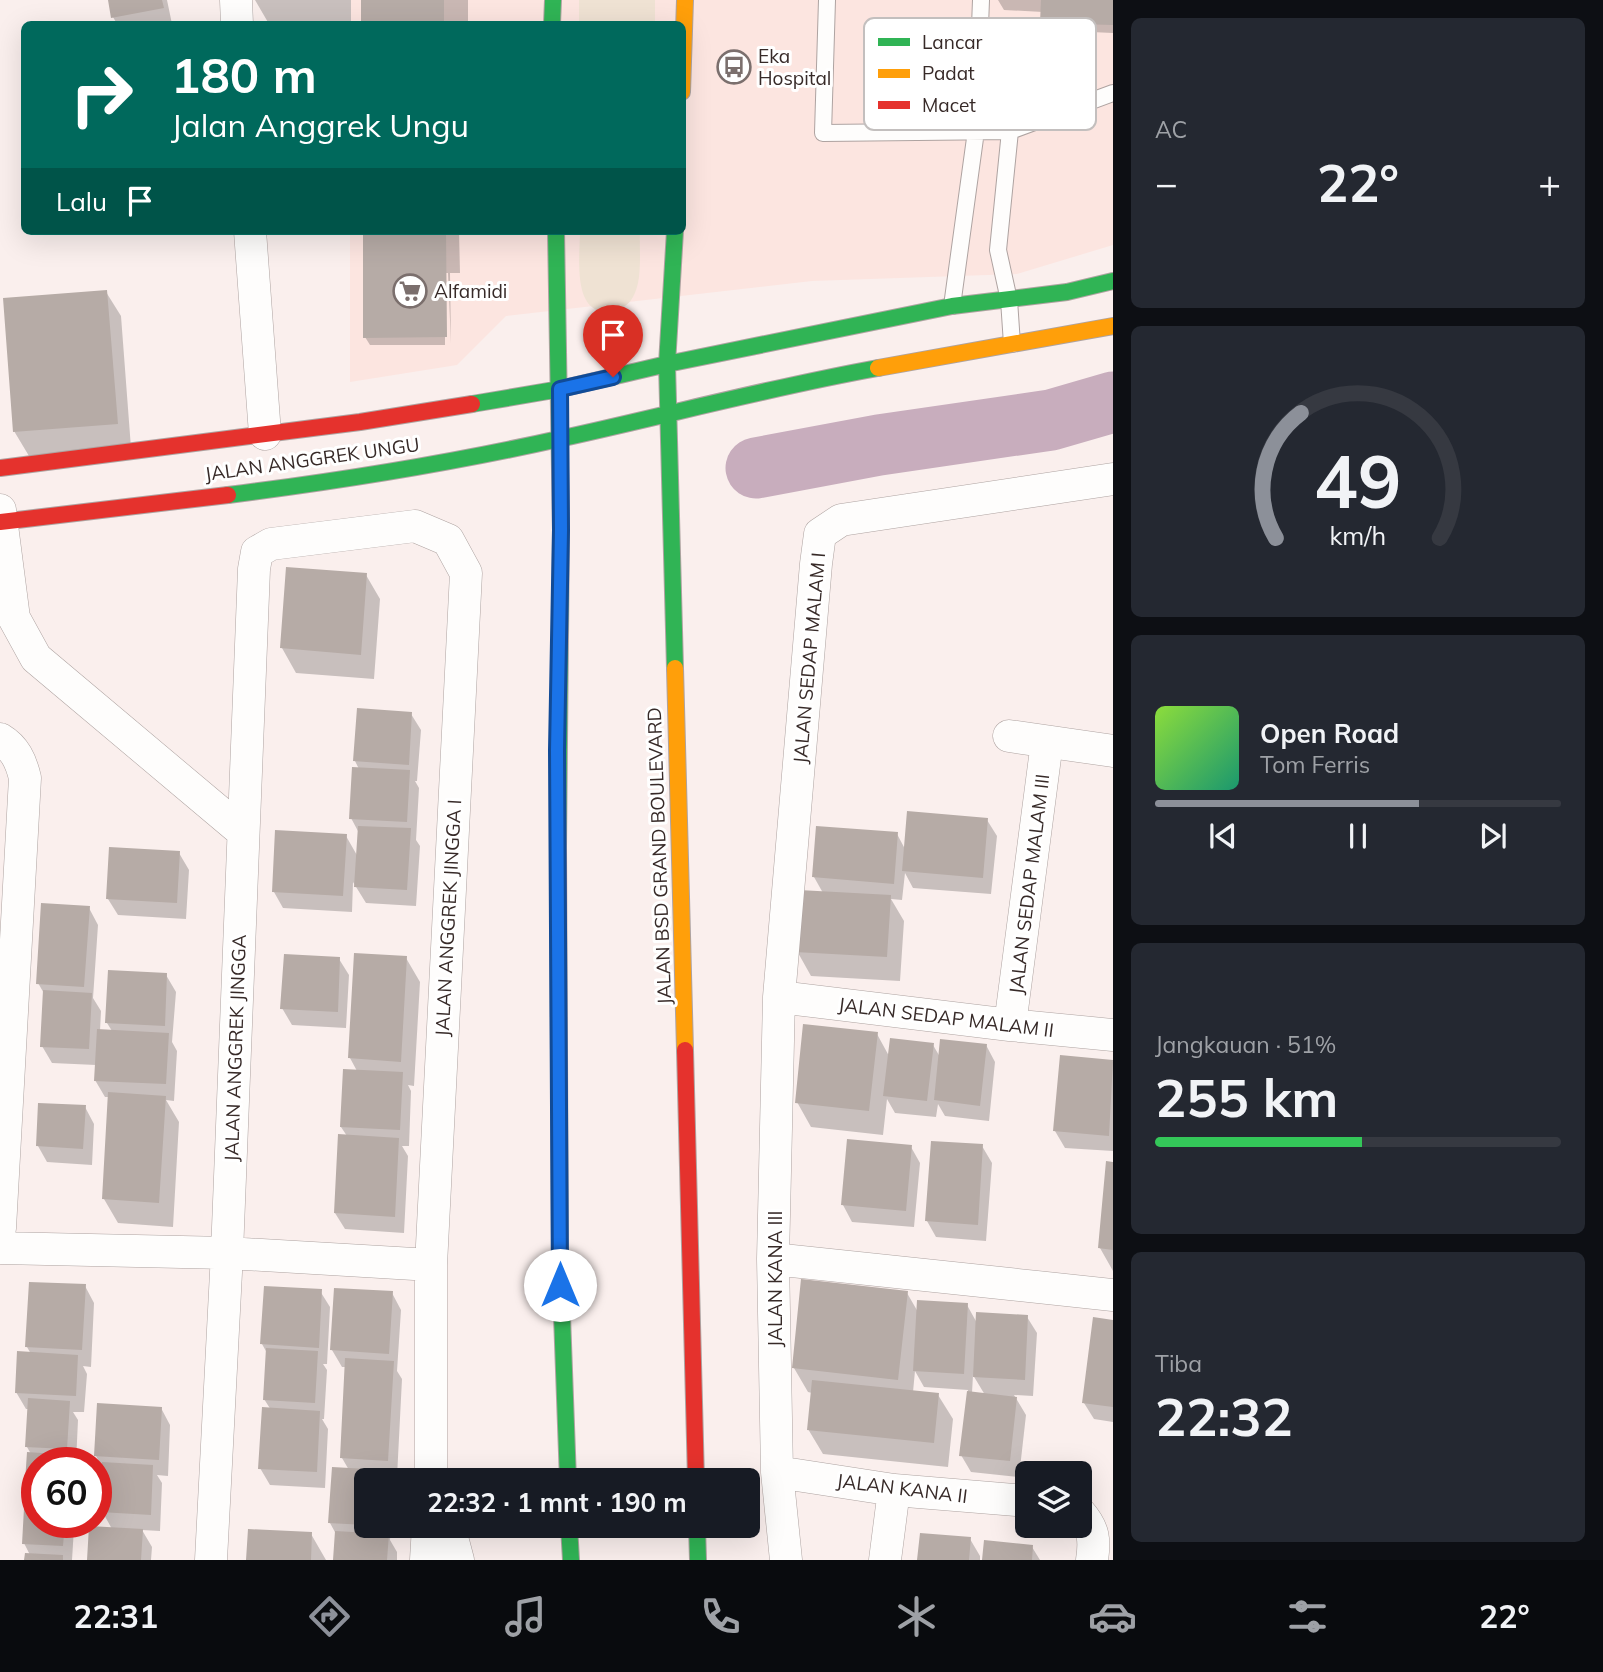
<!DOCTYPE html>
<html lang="id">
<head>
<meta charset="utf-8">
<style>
	:root { --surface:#171b24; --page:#242831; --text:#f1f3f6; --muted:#9ea1a6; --line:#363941; --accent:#8c9099 }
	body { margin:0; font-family:Mulish,sans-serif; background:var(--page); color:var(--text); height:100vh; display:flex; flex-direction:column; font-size:26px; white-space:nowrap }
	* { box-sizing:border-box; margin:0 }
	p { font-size:23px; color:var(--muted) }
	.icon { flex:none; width:38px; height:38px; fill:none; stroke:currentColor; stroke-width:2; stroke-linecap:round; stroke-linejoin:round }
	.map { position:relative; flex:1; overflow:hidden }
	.side { display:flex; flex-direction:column; gap:18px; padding:18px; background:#0d0f14; width:490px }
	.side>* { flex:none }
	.hud { position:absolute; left:21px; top:21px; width:665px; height:214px; border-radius:10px; box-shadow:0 7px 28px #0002; background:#00695c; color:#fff; overflow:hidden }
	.buttons { position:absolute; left:1015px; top:1461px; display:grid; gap:14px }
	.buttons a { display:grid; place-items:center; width:77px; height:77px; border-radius:10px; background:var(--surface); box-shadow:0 7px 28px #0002; font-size:35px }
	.speed { position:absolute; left:21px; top:1447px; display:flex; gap:14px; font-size:35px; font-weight:700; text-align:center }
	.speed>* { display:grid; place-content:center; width:91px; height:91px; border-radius:50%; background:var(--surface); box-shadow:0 7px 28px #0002; line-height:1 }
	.speed .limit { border:10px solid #d22; background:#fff; color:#111 }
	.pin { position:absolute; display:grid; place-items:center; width:60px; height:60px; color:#fff; margin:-72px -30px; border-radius:50% 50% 50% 0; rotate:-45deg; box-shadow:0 0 7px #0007 }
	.pin .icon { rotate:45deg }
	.me { position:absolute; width:77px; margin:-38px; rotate:0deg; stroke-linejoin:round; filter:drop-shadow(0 0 5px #0008) }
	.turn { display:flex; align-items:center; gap:24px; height:147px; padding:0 35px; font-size:32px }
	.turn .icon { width:91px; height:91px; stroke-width:2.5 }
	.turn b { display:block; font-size:49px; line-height:60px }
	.then { display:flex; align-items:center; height:66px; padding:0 35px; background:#0003; gap:14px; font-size:26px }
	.big { font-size:52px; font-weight:700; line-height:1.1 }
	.side .card { flex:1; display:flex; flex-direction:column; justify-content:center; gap:10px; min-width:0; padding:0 24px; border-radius:10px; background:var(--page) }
	.side .dial { align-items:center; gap:0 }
	.dial svg { height:182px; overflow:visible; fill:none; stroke:var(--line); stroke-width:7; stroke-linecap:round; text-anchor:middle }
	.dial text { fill:var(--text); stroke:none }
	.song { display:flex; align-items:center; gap:21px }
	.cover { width:84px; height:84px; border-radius:10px; background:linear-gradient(135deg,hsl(90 70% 55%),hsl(160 70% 35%)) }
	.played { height:7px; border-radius:4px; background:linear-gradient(90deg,var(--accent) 65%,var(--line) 65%) }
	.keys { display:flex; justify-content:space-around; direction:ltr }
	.heat { display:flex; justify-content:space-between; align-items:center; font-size:38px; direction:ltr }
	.charge { height:10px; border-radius:5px; background:linear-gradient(90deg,#34c759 51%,var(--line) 0) }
	.trip { position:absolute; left:354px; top:1468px; width:406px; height:70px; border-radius:10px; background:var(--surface); box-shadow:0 7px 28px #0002; font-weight:700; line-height:70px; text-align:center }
	.dock { display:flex; height:112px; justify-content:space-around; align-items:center; background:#090b0e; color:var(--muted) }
	.dock .icon { width:49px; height:49px }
	.dock .active { color:var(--accent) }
	.dock b { font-size:32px; color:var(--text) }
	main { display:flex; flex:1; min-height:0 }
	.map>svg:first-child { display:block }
</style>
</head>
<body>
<main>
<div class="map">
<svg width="1113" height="1560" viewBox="0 0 1113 1560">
	<rect width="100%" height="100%" fill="#faefed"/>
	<path fill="#fce5e0" d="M 351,0 L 1113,0 L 1113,245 L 1017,274 L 812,281 L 506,316 L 457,365 L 350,382 L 350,231 L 682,231 L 682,24 L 351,24 Z"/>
	<path fill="#efe2d3" d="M 579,0 L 655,0 L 655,24 L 579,24 Z
		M 580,231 L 640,231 C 639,251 643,279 633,297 C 629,305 620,310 611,311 C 571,317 580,255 580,231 Z"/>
	<path fill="#0003" fill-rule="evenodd" d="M 110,0 L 167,0 L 172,24 L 117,24 L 113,17 Z
		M 255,0 L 351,0 L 351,24 L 269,24 Z
		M 363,0 L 468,0 L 468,24 L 363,24 Z
		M 998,0 L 1113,0 L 1113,33 L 1047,30 L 1042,22 L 1043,12 L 1004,10 Z
		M 364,231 L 459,231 L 460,273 L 450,273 L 451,344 L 448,273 L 445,273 L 445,345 L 370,345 L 365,337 Z
		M 106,292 L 121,316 L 131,448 L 29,456 L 14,431 Z
		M 366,575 L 380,599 L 374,679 L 296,673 L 282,648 Z
		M 411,714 L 421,730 L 417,781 L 415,781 L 419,788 L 416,840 L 420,846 L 416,906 L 366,903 L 353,882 L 352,912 L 283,908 L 274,892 L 346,836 L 358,857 L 359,833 L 351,818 L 359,769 L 355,761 Z
		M 987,820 L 997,836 L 991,894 L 913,888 L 905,873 L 902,900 L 891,899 L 904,921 L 900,981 L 811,976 L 797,951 L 823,893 L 814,877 L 897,834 L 905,849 Z
		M 179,853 L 189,870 L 186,919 L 118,915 L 108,899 Z
		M 89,908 L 98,925 L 93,998 L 101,1011 L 100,1031 L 112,1031 L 107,1023 L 166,975 L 176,992 L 172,1042 L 177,1051 L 174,1101 L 166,1100 L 179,1122 L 173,1227 L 118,1223 L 104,1199 L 109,1097 L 105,1097 L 95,1080 L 96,1065 L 52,1063 L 42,1046 L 45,995 L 38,983 Z
		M 406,958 L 420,982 L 414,1086 L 408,1085 L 411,1091 L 409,1146 L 402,1146 L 408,1156 L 404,1233 L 345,1229 L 335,1213 L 347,1136 L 341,1127 L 357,1071 L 350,1058 Z
		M 339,959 L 349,975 L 346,1028 L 292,1025 L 282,1008 Z
		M 877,1034 L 889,1056 L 933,1045 L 940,1057 L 986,1045 L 995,1062 L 989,1121 L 945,1116 L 938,1104 L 936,1117 L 895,1113 L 887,1099 L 883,1135 L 811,1127 L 797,1102 Z
		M 1061,1057 L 1113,1062 L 1113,1151 L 1065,1148 L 1055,1131 Z
		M 85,1107 L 94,1124 L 92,1165 L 47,1162 L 38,1146 Z
		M 982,1146 L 992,1163 L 986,1241 L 936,1237 L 927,1221 Z
		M 911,1147 L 920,1163 L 914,1227 L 852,1222 L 843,1205 Z
		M 1113,1164 L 1113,1271 L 1100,1248 Z
		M 85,1286 L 94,1303 L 91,1367 L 83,1366 L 87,1374 L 84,1412 L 73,1412 L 78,1420 L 76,1463 L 37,1463 L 37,1522 L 71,1522 L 74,1528 L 72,1560 L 26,1560 L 30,1555 L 24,1543 L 33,1510 L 26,1497 L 31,1454 L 27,1447 L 29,1409 L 26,1409 L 16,1392 L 31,1354 L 27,1347 Z
		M 320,1291 L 330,1307 L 327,1364 L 323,1364 L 327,1370 L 324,1419 L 322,1419 L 328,1429 L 325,1488 L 270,1485 L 260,1468 L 271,1410 L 264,1399 L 267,1353 L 262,1344 Z
		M 392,1293 L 401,1310 L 397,1371 L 402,1379 L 397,1477 L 386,1477 L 388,1480 L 366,1480 L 366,1526 L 391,1526 L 390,1540 L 397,1552 L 397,1560 L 335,1560 L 336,1534 L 330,1523 L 349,1470 L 342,1458 L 347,1367 L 342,1367 L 332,1350 Z
		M 907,1293 L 918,1312 L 967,1305 L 977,1323 L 1027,1317 L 1037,1333 L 1033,1396 L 1014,1395 L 1026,1415 L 1019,1477 L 971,1472 L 961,1455 L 968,1390 L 924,1387 L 915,1371 L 913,1392 L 938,1395 L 953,1419 L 948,1467 L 823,1454 L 808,1429 L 812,1393 L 808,1392 L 794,1368 ZM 973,1375 L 985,1395 L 972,1393 Z
		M 1113,1322 L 1113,1422 L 1094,1419 L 1084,1403 Z
		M 161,1408 L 170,1425 L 168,1476 L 157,1475 L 162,1483 L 160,1531 L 142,1530 L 152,1547 L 151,1560 L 89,1560 L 112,1529 L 102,1511 L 104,1470 L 96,1456 Z
		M 311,1534 L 326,1560 L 247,1560 Z
		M 970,1539 L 980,1556 L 980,1560 L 919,1560 Z
		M 1032,1547 L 1040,1560 L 983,1560 Z"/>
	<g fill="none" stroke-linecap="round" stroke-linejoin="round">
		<path stroke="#c8adbd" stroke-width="61" d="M 756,468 L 879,445 L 1051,420 L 1113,402"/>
	</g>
	<path fill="#b6aba6" d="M 108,0 L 162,0 L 164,8 L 111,18 Z
		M 361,0 L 444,0 L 444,24 L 361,24 Z
		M 1041,0 L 1113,0 L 1113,25 L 1040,23 Z
		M 363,231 L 446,231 L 447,337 L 363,338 Z
		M 107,290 L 118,424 L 13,432 L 3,298 Z
		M 286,567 L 367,573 L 361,655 L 280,648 Z
		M 357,708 L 412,712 L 409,765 L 353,761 Z
		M 352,767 L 410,770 L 407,822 L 349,819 Z
		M 907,811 L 988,818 L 983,878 L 902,871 Z
		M 358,826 L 411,828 L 407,890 L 354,887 Z
		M 816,826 L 898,832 L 894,884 L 812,877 Z
		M 275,830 L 347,834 L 343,896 L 272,892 Z
		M 109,847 L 180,851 L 177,903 L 106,899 Z
		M 799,890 L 891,895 L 887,957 L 795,952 Z
		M 41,903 L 90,906 L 84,987 L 36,984 Z
		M 354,953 L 407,956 L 401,1062 L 348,1058 Z
		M 284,954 L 340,957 L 338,1012 L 280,1009 Z
		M 108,970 L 167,973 L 165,1026 L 105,1023 Z
		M 43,990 L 92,993 L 89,1049 L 40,1047 Z
		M 803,1024 L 878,1032 L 869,1111 L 795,1103 Z
		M 97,1029 L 169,1033 L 166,1084 L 94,1081 Z
		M 890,1038 L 934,1043 L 927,1101 L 883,1096 Z
		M 940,1039 L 987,1044 L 980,1106 L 934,1100 Z
		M 1060,1055 L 1113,1060 L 1109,1136 L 1053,1131 Z
		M 343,1069 L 403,1072 L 400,1130 L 340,1127 Z
		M 108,1092 L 166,1096 L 159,1203 L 102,1199 Z
		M 38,1103 L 86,1105 L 83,1149 L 36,1146 Z
		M 338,1134 L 399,1138 L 395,1217 L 334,1213 Z
		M 847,1139 L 912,1145 L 906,1211 L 841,1205 Z
		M 931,1141 L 983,1144 L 978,1225 L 925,1221 Z
		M 1106,1161 L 1113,1162 L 1113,1250 L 1098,1248 Z
		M 801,1279 L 908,1291 L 898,1380 L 792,1368 Z
		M 29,1282 L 86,1284 L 82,1350 L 25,1347 Z
		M 264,1286 L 322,1289 L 319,1348 L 260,1344 Z
		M 334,1288 L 393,1291 L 389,1354 L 330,1350 Z
		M 917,1300 L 968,1303 L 964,1374 L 913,1371 Z
		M 976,1312 L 1028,1315 L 1025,1380 L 973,1377 Z
		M 1093,1317 L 1113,1320 L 1113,1407 L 1082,1403 Z
		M 266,1348 L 318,1351 L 315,1403 L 263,1400 Z
		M 17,1351 L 78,1355 L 76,1396 L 15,1393 Z
		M 345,1358 L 394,1361 L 388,1461 L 340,1458 Z
		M 812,1380 L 939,1393 L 934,1443 L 807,1430 Z
		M 967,1391 L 1017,1397 L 1010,1461 L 959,1456 Z
		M 28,1398 L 70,1401 L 67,1449 L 25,1447 Z
		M 97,1403 L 162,1407 L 159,1460 L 94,1456 Z
		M 262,1407 L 320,1411 L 317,1472 L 258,1469 Z
		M 27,1452 L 69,1455 L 69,1463 L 37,1463 L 37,1498 L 24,1497 Z
		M 102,1462 L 153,1465 L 151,1515 L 100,1512 Z
		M 332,1467 L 385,1470 L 384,1480 L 366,1480 L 366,1525 L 328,1523 Z
		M 24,1508 L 37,1508 L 37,1522 L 65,1522 L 63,1546 L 22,1544 Z
		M 89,1526 L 143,1529 L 141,1560 L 87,1560 Z
		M 248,1529 L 312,1532 L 311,1560 L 246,1560 Z
		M 335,1531 L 389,1534 L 387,1560 L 333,1560 Z
		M 920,1533 L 971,1537 L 969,1560 L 917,1560 Z
		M 984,1540 L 1033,1545 L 1032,1560 L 982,1560 Z
		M 25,1553 L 63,1555 L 63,1560 L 24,1560 Z"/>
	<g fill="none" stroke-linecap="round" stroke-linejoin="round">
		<defs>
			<path id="lane" d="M 827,0 L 823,133 L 1010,131 L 1113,93
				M 1010,131 L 998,250 L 1009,300 L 1012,344
				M 952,306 L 976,131 L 981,0"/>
			<path id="street" d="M 236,0 L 237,24
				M 250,231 L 265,434
				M 0,510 L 14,618 L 36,658 L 243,832
				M 1009,736 L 1113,751
				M 0,739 C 15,748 21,761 25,778 L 0,1228
				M 779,997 L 1010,1025 L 1113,1035
				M 1010,1025 L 1047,742
				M 0,1248 L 227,1253 L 431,1265
				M 773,1259 L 1113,1295
				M 777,1472 L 894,1490 L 1027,1501
				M 1080,1513 C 1094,1529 1095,1540 1092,1560
				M 449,1526 L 458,1560
				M 211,1560 L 227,1253 L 254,569 L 257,552 L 271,544 L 415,526 L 448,540 L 466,573 L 431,1265 L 431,1480
				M 426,1560 L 428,1526
				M 786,1560 L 777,1472 L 773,1259 L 779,997 L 816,564 L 820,534 L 841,520 L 1113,479
				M 885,1560 L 894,1490"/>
			<path id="fast" d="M 552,24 L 553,0
				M 556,231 L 561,530 L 558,847
				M 472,404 L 560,389 L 667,364 L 952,306 L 1067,292 L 1113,281
				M 228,495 C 340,481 452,463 563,438 C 668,415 772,387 878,368
				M 675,668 L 667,364 L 675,231
				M 560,1261 L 568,1480
				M 569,1526 L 571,1560
				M 697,1526 L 698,1560"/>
			<path id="slow" d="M 682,92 L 685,0
				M 878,368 L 1113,326
				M 675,668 L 685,1050"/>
			<path id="jam" d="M 0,468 L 360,422 L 472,404
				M 0,522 L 228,495
				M 558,847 L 560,1261
				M 685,1050 L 696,1480"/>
		</defs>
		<use href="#lane" stroke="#aea3a1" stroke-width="18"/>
		<use href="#street" stroke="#aea3a1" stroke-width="33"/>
		<use href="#fast" stroke="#aea3a1" stroke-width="18"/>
		<use href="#slow" stroke="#aea3a1" stroke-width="18"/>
		<use href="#jam" stroke="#aea3a1" stroke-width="18"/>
		<use href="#lane" stroke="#fefdfc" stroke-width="16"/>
		<use href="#street" stroke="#fefdfc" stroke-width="32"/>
		<use href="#fast" stroke="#30b455" stroke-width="16"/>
		<use href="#slow" stroke="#ff9f0a" stroke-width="16"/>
		<use href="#jam" stroke="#e5322d" stroke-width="16"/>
	</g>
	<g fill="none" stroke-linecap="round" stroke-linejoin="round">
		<defs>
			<path id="route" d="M 560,1285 L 557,750 L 561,530 L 560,389 L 613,377"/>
		</defs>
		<use href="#route" stroke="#114b97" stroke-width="18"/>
		<use href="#route" stroke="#1a73e8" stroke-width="12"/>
	</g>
	<defs>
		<symbol id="bus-ring" viewBox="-11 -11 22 22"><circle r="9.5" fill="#fff" stroke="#7b6f6d" stroke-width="1.5"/><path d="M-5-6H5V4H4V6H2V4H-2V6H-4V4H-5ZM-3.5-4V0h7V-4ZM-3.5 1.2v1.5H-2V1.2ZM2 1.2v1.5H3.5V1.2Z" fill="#7b6f6d"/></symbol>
		<symbol id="supermarket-ring" viewBox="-11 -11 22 22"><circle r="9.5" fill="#fff" stroke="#7b6f6d" stroke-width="1.5"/><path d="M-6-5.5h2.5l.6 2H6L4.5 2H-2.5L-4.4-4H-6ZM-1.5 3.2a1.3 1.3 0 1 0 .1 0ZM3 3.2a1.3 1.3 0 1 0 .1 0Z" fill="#7b6f6d"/></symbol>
	</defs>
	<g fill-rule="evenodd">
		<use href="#bus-ring" x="715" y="48" width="38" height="38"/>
		<use href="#supermarket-ring" x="391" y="272" width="38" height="38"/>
	</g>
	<g text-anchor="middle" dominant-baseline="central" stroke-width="6" stroke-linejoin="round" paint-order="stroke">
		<g font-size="19" fill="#372a28" stroke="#fff" text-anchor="start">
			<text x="758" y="56">Eka<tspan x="758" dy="22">Hospital</tspan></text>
			<text x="434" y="291">Alfamidi</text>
		</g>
		<g font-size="19" fill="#372a28" stroke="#fff">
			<text transform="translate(312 459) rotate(-8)">JALAN ANGGREK UNGU</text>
			<text transform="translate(809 658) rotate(-85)">JALAN SEDAP MALAM I</text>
			<text transform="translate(659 856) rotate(-92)">JALAN BSD GRAND BOULEVARD</text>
			<text transform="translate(1029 884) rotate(-83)">JALAN SEDAP MALAM III</text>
			<text transform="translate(448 918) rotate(-87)">JALAN ANGGREK JINGGA I</text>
			<text transform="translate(946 1017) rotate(7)">JALAN SEDAP MALAM II</text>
			<text transform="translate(235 1048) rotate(-88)">JALAN ANGGREK JINGGA</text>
			<text transform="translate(775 1279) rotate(-90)">JALAN KANA III</text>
			<text transform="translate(902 1488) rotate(7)">JALAN KANA II</text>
		</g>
	</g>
	<rect x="864" y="18" width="232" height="112" rx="10" fill="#fff" stroke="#c3bfbe" stroke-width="2"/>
	<rect x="878" y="38" width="32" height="8" fill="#30b455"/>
	<rect x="878" y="69" width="32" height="9" fill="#ff9f0a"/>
	<rect x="878" y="101" width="32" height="8" fill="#e5322d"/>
	<g font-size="19" fill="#372a28">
		<text x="922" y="49">Lancar</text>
		<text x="922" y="80">Padat</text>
		<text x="922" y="112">Macet</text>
	</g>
</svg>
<div class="buttons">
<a><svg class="icon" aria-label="layers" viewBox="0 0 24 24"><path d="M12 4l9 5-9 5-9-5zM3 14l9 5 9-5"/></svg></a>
</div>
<div class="speed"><div class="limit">60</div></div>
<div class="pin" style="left:613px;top:377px;background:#d93025"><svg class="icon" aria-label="arrive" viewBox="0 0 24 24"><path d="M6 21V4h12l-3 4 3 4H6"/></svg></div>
<svg class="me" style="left:560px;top:1285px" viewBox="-20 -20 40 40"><circle r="19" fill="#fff"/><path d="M0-13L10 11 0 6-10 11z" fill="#1a73e8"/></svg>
<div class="trip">22:32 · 1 mnt · 190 m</div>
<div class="hud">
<div class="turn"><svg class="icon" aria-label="right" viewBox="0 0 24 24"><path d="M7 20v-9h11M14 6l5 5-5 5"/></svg><div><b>180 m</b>Jalan Anggrek Ungu</div></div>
<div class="then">Lalu<svg class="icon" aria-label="arrive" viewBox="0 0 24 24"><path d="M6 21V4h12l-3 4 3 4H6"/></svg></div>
</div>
</div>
<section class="side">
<div class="card"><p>AC</p>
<div class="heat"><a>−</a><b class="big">22°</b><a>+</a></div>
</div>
<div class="card dial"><svg viewBox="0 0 100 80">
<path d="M14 69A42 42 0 1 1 86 69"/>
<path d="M14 69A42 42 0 0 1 25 14" stroke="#8c9099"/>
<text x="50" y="56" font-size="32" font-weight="700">49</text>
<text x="50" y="72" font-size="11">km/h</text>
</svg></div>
<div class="card">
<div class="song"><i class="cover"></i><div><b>Open Road</b><p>Tom Ferris</p></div></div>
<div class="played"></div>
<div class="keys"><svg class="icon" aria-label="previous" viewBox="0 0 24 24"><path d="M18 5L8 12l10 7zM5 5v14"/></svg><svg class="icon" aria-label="pause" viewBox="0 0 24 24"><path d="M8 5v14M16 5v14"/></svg><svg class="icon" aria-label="next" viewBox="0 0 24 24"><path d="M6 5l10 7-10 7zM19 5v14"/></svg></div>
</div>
<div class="card"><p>Jangkauan · 51%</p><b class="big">255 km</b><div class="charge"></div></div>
<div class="card"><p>Tiba</p><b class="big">22:32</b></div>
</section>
</main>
<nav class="dock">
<b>22:31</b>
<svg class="icon active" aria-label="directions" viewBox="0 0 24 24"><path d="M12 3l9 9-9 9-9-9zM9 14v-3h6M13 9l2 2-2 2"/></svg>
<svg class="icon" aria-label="music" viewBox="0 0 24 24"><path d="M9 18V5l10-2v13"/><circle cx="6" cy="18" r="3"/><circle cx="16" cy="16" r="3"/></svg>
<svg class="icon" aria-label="phone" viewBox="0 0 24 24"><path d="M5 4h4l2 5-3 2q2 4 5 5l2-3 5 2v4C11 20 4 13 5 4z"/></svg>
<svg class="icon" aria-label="climate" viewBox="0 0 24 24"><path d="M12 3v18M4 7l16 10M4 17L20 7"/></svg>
<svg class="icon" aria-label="car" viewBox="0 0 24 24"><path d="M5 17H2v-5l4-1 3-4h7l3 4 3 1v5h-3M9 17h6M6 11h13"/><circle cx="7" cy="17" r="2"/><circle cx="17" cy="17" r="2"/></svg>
<svg class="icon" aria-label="filters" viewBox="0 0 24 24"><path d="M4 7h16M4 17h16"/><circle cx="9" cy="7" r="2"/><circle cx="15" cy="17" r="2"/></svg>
<b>22°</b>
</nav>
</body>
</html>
